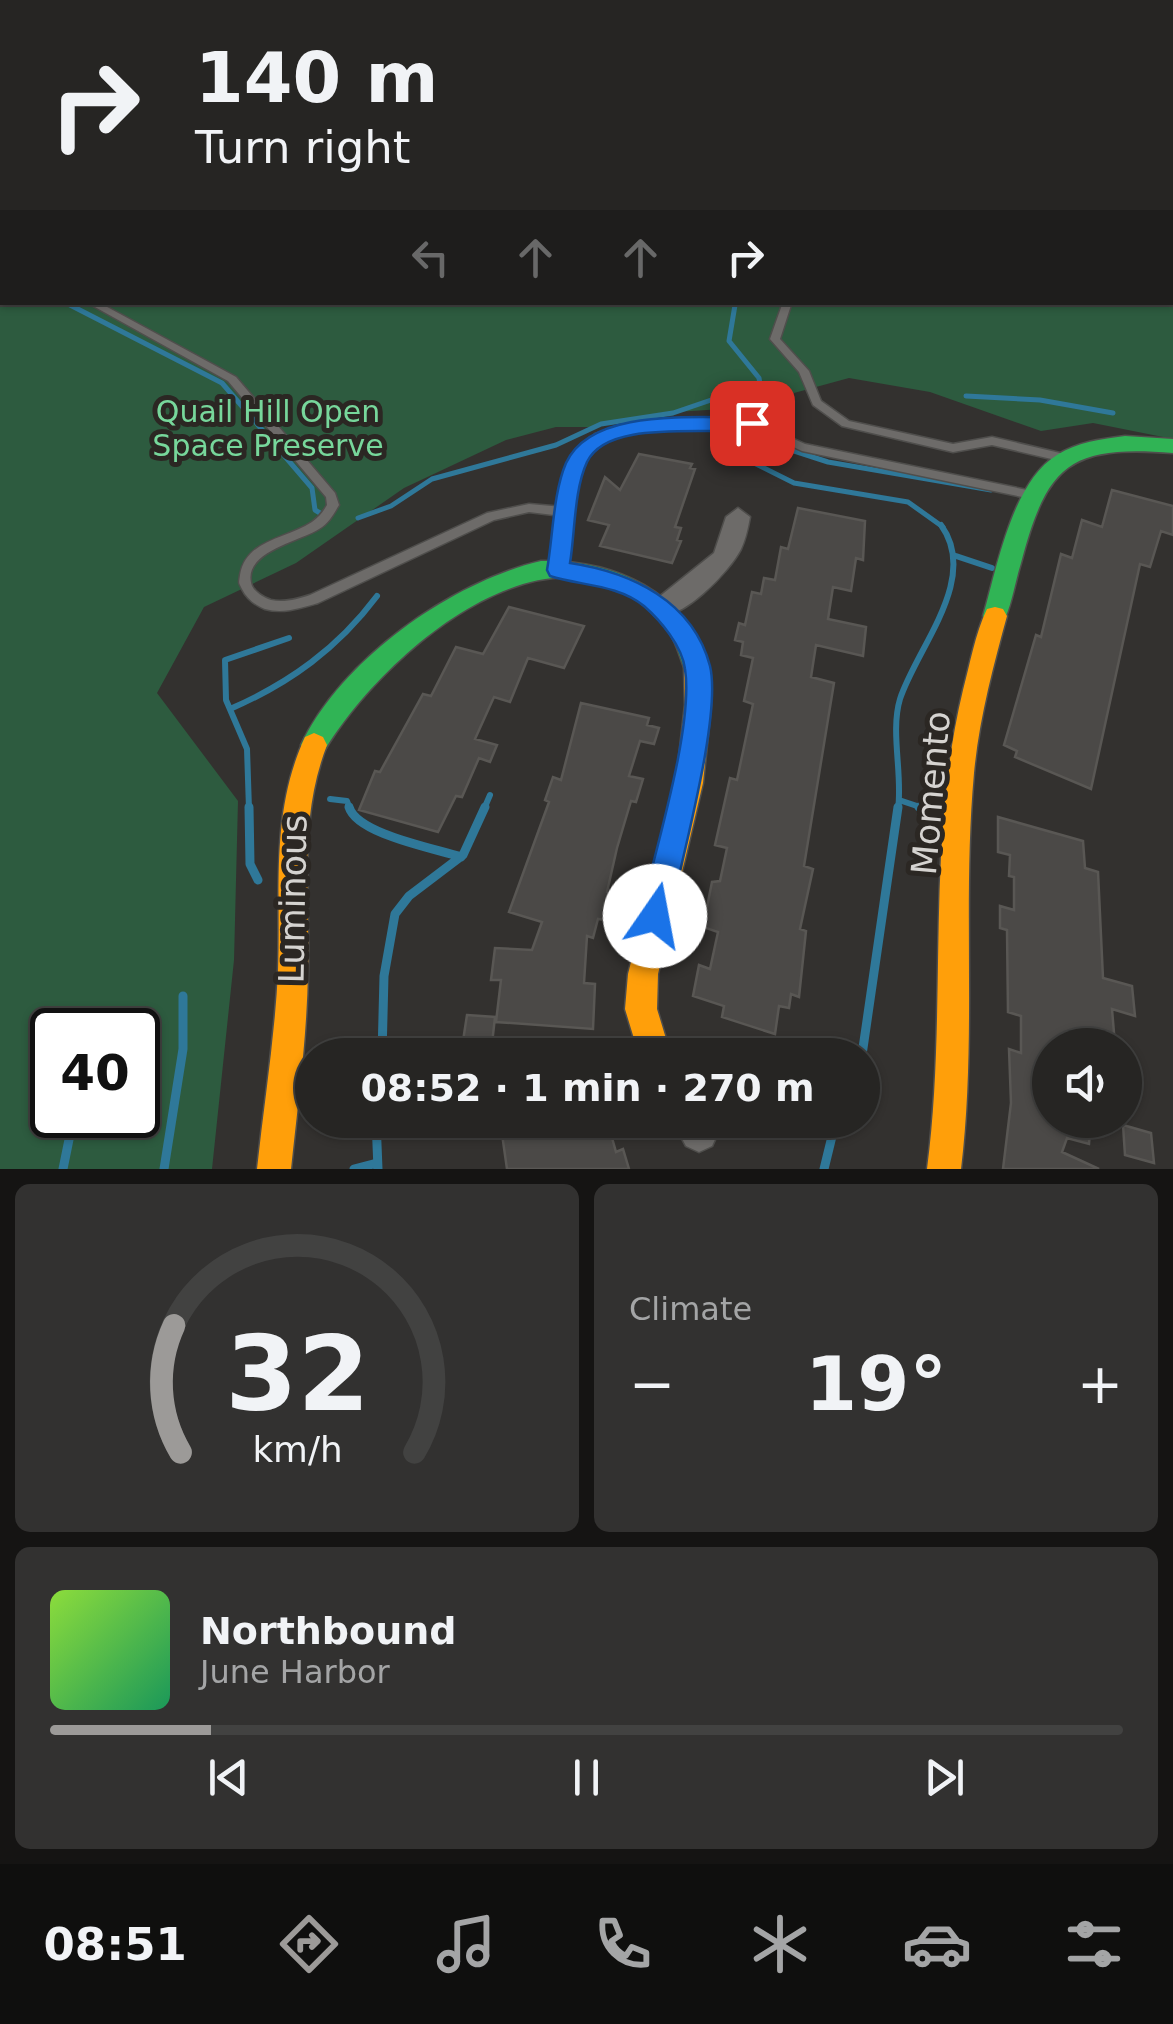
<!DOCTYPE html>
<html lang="en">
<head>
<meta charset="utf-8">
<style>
	:root { --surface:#262523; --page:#323130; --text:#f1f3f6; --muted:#a4a5a6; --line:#424241; --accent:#9c9a98 }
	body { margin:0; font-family:"DejaVu Sans",sans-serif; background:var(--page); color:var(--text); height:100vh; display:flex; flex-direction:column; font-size:38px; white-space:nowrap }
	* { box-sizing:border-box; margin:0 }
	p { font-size:32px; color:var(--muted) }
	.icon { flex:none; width:55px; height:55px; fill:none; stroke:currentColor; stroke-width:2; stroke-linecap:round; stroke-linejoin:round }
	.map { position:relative; height:1169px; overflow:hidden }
	.side { display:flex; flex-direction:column; gap:15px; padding:15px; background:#151413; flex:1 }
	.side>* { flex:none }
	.guide { position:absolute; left:0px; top:0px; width:1175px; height:305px; box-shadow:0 2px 8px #0004,0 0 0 2px var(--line); background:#262523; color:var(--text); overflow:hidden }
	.fabs { position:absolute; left:1032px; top:1028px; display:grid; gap:20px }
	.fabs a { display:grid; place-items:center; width:110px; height:110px; border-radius:50%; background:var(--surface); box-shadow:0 2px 8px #0004,0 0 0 2px var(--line); font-size:50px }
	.speed { position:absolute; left:30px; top:1008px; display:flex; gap:20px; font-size:50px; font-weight:700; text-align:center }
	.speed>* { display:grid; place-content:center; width:130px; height:130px; border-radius:50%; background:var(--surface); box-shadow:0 2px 8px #0004,0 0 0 2px var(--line); line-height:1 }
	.speed .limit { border:5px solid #111; border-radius:15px; background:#fff; color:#111 }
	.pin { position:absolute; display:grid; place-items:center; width:85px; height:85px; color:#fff; margin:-42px; border-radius:20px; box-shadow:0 5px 15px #0006 }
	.me { position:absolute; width:110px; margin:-55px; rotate:12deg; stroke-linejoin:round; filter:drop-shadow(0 0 8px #0008) }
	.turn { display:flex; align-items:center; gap:35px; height:210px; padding:0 30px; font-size:45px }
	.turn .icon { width:130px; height:130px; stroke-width:2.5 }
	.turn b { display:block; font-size:70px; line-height:85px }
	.lanes { display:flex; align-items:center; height:95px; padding:0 30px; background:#0003; justify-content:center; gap:50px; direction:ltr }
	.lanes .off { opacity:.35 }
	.big { font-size:75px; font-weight:700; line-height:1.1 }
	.side .tile { flex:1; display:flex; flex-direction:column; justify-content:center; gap:15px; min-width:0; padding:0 35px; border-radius:15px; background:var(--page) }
	.side .dial { align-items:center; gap:0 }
	.dial svg { height:260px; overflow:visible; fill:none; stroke:var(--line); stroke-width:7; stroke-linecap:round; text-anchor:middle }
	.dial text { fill:var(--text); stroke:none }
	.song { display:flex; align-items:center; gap:30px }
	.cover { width:120px; height:120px; border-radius:15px; background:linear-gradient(135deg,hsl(90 70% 55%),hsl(150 70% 35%)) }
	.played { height:10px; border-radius:5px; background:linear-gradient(90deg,var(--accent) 15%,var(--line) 15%) }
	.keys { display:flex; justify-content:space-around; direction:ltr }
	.heat { display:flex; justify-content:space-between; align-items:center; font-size:55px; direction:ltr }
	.side .tiles { flex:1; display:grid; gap:15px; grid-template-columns:1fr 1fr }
	.tile:last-child { grid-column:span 2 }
	.trip { position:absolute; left:295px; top:1038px; width:585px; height:100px; border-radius:50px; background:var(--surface); box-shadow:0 2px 8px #0004,0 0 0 2px var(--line); font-weight:700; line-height:100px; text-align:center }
	.tab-bar { display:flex; height:160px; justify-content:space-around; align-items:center; background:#0f0f0e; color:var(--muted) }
	.tab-bar .icon { width:70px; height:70px }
	.tab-bar .current { color:var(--accent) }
	.tab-bar b { font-size:45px; color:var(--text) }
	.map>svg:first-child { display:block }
</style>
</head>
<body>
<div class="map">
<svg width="1173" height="1169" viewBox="0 0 1173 1169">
	<rect width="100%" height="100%" fill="#33312f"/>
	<path fill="#2d5b3f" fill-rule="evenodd" d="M 0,0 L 250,0 L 2,2 L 2,302 L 1172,302 L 1173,8 L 1173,439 L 1093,423 L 1041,431 L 930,392 L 849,378 L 739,408 L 659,413 L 592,427 L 556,427 L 506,440 L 404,488 L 296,563 L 204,607 L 157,693 L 238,801 L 234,960 L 212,1169 L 0,1169 ZM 52,1030 L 138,1030 L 138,1115 L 52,1115 Z"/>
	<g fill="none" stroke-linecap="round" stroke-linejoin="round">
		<path stroke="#2f7899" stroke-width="4" d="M 66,302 L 74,307
			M 735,307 L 736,302"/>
		<path stroke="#2f7899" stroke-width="5" d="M 70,305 L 222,383 L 312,488 L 315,510 L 320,513
			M 966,396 L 1040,400 L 1113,413
			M 788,449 L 828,462 L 991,490
			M 732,452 L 794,483 L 908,502 L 943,527
			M 358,518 L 391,506 L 432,479 L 556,445 L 601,424 L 673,413 L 717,398 L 772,400 L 762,396 L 759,378 L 729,341 L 735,305"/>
		<path stroke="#2f7899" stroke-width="6" d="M 956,556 L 992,568
			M 230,709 C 290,683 338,648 377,596
			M 330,799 L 347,801 L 350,809
			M 899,800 L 926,809
			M 249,809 L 247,749 L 226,700 L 225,660 L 289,638
			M 484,809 L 490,795
			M 898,809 C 903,775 890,732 900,699 C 917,647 980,579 941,525"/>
		<path stroke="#2f7899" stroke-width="9" d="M 249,807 L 250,864 L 258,880
			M 349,807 C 357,834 433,848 461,857
			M 919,807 L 934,812
			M 92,1030 L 94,1025
			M 382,1055 L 384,976 L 395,914 L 409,896 L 463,855 L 485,807
			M 862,1055 L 898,807
			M 376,1120 L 378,1169
			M 63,1169 L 74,1115
			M 164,1169 L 183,1049 L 183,996
			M 354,1169 L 377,1163
			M 824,1169 L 836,1120"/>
	</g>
	<path fill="#4b4947" stroke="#595754" stroke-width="2.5" d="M 639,454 L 692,464 L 690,468 L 695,469 L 675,527 L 681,528 L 677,540 L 681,541 L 672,563 L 600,546 L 609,525 L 588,520 L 605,477 L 620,490 Z
		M 1112,490 L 1173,506 L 1173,535 L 1161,531 L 1150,567 L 1140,564 L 1091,789 L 1015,757 L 1017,751 L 1004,745 L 1036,635 L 1041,637 L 1061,554 L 1072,558 L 1082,520 L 1102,527 Z
		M 798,508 L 865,521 L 863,560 L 856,558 L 851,591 L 833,587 L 828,619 L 866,627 L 863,656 L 816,645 L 811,677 L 834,683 L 804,866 L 813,869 L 800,929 L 806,931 L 799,997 L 791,994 L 789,1008 L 779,1006 L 775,1034 L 722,1017 L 724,1006 L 693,996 L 699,965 L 710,969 L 718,932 L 703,927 L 712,882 L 720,881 L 727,848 L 715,845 L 730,778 L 737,780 L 753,704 L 744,701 L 753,658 L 741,655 L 743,642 L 735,640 L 739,623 L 745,625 L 752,592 L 761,594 L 764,578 L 775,580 L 781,547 L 788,549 Z
		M 509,607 L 584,626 L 564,668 L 528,658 L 510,702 L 494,697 L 475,739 L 497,745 L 490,762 L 479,758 L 462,797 L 456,796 L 438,832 L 359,810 L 375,771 L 380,772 L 423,694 L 431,696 L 456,647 L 483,654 Z
		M 581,703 L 649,718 L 647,725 L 659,728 L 654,744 L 640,741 L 629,776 L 643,779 L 636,802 L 631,801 L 617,848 L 607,892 L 612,893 L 605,920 L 598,919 L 593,938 L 587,936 L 584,983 L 595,984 L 593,1029 L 496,1022 L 501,980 L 491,980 L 495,948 L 532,950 L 542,922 L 509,912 L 549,802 L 545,800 L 553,777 L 561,780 Z
		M 998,817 L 1083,841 L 1085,868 L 1098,872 L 1103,978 L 1132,986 L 1135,1016 L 1112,1009 L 1115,1045 L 1050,1045 L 1050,1120 L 1091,1120 L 1089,1144 L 1067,1138 L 1062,1152 L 1099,1169 L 1003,1169 L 1011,1103 L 1009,1049 L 1021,1053 L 1021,1016 L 1008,1012 L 1007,930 L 1000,928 L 1000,906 L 1014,910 L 1014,877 L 1009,876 L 1010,855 L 998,852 Z
		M 467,1015 L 495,1017 L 492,1044 L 463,1041 Z
		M 500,1120 L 607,1120 L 616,1152 L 623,1149 L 629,1169 L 507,1169 Z
		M 1123,1125 L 1151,1133 L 1154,1163 L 1125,1155 Z"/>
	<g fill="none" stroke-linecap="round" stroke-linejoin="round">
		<defs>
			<path id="lane" d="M 86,302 L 98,302 L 236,377 L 335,493 L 339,505 C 333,515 329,523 319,529 C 301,541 240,552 252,586 C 255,592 264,598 271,600 C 284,603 298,599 310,595 L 487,513 L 529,504 L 563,507 L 575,452 L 595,434 L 637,422 L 752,420 L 805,444 L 1032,491 L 1038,495 L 1032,499 L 802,451 L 750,427 L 637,430 L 603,440 L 584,456 L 562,571 L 554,571 L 552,568 L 562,516 L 529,512 L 494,520 L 318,603 C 301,608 283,614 265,609 C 255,605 247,599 242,589 C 238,581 239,584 240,575 C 246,539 287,539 312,522 C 319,517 323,512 327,505 L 326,497 L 228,381 Z
				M 783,302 L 792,302 L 780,339 L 809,371 L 821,401 L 849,421 L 953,444 L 992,437 L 1060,453 L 1066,457 L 1060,461 L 992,445 L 953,452 L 842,426 L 813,405 L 799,372 L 770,339 Z"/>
			<path id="street" d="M 738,508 L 750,517 C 748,528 746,538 741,549 C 730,571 680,624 654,615 L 650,608 L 654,601 L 714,553 L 726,517 Z
				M 672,1120 L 713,1120 L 718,1133 L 712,1146 L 699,1152 L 686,1146 Z"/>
			<path id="fast" d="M 1125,436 L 1173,439 L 1173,453 C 1070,445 1047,464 1021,563 C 1015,582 1012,605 1003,623 L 987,623 L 983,616 C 997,568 1012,482 1057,455 C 1078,442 1101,439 1125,436 Z
				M 541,561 C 615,560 686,591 708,667 L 705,674 L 696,677 L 687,674 C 680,660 678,645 669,632 C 565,493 383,651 323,753 L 314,757 L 305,753 L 301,745 C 341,660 451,582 541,561 Z"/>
			<path id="slow" d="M 995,607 L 1003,609 L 1007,616 C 993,667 979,720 974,773 C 962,905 977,1037 961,1169 L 927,1169 C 948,1010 925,847 963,690 C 970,664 975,634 987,609 Z
				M 696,657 L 705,660 L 708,667 L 711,705 L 703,783 L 658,974 L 657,1009 L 671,1055 L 639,1055 L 625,1009 L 628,974 L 676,783 L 685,705 L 684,667 L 687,660 Z
				M 314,733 L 323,737 L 327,745 C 298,820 310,893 308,971 C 307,1037 298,1103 291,1169 L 257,1169 C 264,1103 275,1037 278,971 C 281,889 270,813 305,737 Z"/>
		</defs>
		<use href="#lane" stroke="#4f4e4c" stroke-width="3"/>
		<use href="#street" stroke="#4f4e4c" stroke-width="3"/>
		<use href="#fast" stroke="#4f4e4c" stroke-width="3"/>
		<use href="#slow" stroke="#4f4e4c" stroke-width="3"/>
		<path stroke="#6f6e6c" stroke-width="2.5" stroke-dasharray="5 2.5" stroke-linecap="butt" d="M 623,2 L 630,2
			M 641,2 L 647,0"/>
		<use href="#lane" fill="#6d6b69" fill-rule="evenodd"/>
		<use href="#street" fill="#6d6b69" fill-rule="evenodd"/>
		<use href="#fast" fill="#30b455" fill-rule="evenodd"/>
		<use href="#slow" fill="#ff9f0a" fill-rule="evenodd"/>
	</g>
	<path fill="#1a73e8" stroke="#114b97" stroke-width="2.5" d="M 752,417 L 759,419 L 759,428 C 716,438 609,416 587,462 C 574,490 575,533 570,563 C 631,572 693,601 710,666 C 722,716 681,860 670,916 L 665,927 L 655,931 L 644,927 L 640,916 C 654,854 694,727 685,669 C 682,646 661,621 644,606 C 617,584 581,586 550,576 L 547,570 C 553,537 553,493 566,463 C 592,406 699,419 752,417 Z"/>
	<g text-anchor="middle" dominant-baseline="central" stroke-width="10" stroke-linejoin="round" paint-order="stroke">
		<g font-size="30" fill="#77d79b" stroke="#2b2723">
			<text x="268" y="411">Quail Hill Open<tspan x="268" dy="34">Space Preserve</tspan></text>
		</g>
		<g font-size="35" fill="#d5d3d0" stroke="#2b2723">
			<text transform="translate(931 793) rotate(-85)">Momento</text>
			<text transform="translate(293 899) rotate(-89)">Luminous</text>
		</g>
	</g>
</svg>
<div class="fabs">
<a><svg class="icon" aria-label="sound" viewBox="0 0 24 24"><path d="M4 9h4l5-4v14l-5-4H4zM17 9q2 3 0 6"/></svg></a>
</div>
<div class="speed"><div class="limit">40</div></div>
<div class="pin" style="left:752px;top:423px;background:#d93025"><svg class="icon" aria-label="arrive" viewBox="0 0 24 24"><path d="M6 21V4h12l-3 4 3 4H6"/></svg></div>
<svg class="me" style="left:655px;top:916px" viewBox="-20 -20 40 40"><circle r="19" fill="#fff"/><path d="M0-13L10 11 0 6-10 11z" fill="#1a73e8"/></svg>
<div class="trip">08:52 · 1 min · 270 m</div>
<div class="guide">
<div class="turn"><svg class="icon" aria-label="right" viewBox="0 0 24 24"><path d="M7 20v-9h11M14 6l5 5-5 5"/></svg><div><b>140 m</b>Turn right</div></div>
<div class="lanes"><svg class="icon off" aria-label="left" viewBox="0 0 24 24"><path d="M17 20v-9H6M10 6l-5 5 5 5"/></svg><svg class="icon off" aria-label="ahead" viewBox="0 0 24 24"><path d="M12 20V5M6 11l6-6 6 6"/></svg><svg class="icon off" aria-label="ahead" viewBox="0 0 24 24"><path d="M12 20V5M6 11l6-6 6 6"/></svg><svg class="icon" aria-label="right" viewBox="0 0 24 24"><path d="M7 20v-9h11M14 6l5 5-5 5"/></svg></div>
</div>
</div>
<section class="side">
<div class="tiles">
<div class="tile dial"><svg viewBox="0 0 100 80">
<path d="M14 69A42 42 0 1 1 86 69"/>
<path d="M14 69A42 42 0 0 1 12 30" stroke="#9c9a98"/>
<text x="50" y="56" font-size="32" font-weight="700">32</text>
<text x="50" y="72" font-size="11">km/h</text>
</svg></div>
<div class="tile"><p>Climate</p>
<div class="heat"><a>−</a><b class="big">19°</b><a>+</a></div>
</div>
<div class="tile">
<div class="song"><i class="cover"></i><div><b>Northbound</b><p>June Harbor</p></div></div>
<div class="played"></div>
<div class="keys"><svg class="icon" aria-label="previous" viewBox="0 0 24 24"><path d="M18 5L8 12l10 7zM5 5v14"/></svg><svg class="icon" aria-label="pause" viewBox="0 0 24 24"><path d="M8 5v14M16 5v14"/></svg><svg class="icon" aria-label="next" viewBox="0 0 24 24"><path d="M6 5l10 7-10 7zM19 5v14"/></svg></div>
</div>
</div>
</section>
<nav class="tab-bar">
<b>08:51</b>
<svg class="icon current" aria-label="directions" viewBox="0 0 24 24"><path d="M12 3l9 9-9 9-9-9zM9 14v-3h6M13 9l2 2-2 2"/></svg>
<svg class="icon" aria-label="music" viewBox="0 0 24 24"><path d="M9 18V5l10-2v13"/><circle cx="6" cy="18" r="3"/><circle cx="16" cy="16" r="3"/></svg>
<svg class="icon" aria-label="phone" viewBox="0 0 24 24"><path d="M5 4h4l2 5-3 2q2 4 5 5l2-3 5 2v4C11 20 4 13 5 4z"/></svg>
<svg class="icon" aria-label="climate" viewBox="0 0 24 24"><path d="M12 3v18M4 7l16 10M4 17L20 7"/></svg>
<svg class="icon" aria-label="car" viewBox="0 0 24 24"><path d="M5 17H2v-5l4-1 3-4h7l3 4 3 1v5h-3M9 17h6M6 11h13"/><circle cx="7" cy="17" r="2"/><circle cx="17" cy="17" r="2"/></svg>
<svg class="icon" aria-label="filters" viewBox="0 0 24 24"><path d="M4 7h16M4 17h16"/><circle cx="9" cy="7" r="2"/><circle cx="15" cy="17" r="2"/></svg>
</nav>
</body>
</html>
